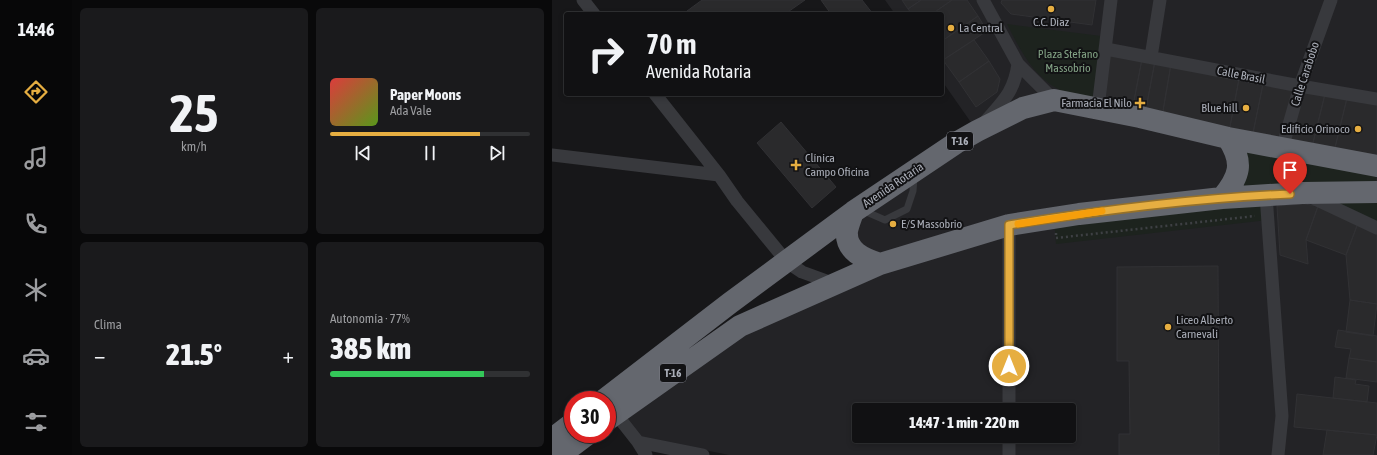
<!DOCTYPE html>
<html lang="es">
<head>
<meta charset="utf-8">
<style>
	:root { --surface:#111113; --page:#1a1a1c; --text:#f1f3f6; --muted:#9c9da0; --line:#303133; --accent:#e6ae41 }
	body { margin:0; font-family:"Asap Condensed",sans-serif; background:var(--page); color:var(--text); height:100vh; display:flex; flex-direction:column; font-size:15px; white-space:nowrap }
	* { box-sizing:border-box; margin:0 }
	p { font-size:13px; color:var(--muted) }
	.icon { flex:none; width:22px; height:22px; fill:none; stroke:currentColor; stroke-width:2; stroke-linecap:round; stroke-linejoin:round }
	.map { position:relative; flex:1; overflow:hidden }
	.panel { display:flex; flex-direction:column; gap:8px; padding:8px; background:#09090a; width:480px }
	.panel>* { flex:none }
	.hud { position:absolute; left:12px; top:12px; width:380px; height:84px; border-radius:4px; box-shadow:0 2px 6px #0003,0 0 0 1px var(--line); background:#111113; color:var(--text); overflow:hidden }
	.speed { position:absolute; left:12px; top:391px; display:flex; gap:8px; font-size:20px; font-weight:700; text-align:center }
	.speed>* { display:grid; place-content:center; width:52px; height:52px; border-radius:50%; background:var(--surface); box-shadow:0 2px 6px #0003,0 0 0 1px var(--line); line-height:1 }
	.speed .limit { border:6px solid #d22; background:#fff; color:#111 }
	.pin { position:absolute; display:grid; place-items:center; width:34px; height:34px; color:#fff; margin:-41px -17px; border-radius:50% 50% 50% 0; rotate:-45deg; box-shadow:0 0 4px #0007 }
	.pin .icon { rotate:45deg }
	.me { position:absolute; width:44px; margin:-22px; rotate:0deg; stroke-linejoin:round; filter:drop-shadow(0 0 3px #0008) }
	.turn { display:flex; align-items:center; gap:14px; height:84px; padding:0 16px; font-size:18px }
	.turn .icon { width:52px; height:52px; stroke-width:2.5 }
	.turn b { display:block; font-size:28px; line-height:34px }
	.big { font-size:30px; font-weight:800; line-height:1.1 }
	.panel .card { flex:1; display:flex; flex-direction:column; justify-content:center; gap:6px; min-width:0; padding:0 14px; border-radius:6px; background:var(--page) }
	.panel .dial { align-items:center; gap:0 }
	.dial b { font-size:52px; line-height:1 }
	.song { display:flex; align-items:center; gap:12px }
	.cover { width:48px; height:48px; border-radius:6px; background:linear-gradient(135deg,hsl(0 70% 55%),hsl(90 70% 35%)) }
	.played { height:4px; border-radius:2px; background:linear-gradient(90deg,var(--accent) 75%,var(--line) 75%) }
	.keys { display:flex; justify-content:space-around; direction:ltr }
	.heat { display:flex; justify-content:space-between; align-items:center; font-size:22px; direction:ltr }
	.charge { height:6px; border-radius:3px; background:linear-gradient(90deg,#34c759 77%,var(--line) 0) }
	.panel .tiles { flex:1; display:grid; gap:8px; grid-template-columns:repeat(2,1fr) }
	.trip { position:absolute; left:300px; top:403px; width:224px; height:40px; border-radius:4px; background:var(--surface); box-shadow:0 2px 6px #0003,0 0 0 1px var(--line); font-weight:800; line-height:40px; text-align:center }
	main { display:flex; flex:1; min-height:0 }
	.menu { display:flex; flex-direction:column; width:72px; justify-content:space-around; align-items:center; background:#070708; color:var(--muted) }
	.menu .icon { width:28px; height:28px }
	.menu .on { color:var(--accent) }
	.menu b { font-size:18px; color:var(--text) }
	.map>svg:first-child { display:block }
</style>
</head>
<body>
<main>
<nav class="menu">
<b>14:46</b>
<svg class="icon on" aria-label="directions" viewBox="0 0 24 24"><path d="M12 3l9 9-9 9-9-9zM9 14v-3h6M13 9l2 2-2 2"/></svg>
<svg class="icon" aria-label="music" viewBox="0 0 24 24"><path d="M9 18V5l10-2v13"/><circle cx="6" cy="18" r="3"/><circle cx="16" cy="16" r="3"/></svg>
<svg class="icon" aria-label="phone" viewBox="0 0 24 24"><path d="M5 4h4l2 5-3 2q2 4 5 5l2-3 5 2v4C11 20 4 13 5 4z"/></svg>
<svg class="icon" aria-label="climate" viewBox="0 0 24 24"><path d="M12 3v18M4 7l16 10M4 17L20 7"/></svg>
<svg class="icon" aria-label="car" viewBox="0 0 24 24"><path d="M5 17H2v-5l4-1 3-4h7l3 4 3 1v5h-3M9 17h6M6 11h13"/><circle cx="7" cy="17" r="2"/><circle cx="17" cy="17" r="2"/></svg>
<svg class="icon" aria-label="filters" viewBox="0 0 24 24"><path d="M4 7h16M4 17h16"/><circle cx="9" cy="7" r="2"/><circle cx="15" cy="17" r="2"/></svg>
</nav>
<section class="panel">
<div class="tiles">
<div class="card dial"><b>25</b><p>km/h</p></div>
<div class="card">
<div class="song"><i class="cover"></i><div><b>Paper Moons</b><p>Ada Vale</p></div></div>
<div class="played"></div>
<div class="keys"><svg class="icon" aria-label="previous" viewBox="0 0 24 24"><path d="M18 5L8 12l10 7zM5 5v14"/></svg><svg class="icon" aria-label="pause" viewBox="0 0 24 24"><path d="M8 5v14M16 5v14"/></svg><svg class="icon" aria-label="next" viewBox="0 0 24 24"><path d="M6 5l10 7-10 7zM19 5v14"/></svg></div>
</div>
<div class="card"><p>Clima</p>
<div class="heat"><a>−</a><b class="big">21.5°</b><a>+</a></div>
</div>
<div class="card"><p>Autonomía · 77%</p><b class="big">385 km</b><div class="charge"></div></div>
</div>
</section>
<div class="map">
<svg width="825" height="455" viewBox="0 0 825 455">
	<rect width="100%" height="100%" fill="#171719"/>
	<path fill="#232326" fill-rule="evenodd" d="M 333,0 L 825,0 L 825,455 L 177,455 L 88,437 L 71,415 L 189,330 L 331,267 L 312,254 L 299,224 L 425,131 L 390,81 L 390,14 L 343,14 ZM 307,410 L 517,410 L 517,436 L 307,436 Z"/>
	<path fill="#1d231e" d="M 455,24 L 549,36 L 541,100 C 531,97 515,95 506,89 C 481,76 467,48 455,24 Z
		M 682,147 L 824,174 L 824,183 L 714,195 L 716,220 L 504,244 L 502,218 L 670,198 Z
		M 825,196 L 825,224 L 767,198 Z"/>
	<path fill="#2a2a2c" stroke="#313134" d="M 150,0 L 253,0 L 233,14 L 137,14 L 135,11 Z
		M 269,0 L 310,0 L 321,14 L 279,14 Z
		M 350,0 L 369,0 L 356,9 Z
		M 369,0 L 400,0 L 380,14 L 360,14 L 356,9 Z
		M 400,0 L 415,0 L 426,16 L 390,41 L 390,14 L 380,14 Z
		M 450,0 L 544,0 L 540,25 L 459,14 L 449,3 Z
		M 426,16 L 435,31 L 391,60 L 390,59 L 390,41 Z
		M 422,40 L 437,61 L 407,82 L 391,60 Z
		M 557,53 L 590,59 L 580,111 L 551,102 Z
		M 590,59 L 603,61 L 593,114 L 580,111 Z
		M 437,61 L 448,79 L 445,92 L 424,107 L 407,82 Z
		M 603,61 L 619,64 L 610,117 L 593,114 Z
		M 619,64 L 687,79 L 677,132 L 610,117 Z
		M 687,79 L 711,84 L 700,138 L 677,132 Z
		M 711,84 L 743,90 L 728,143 L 700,138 Z
		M 751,91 L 773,94 L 759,151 L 736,147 Z
		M 773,94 L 795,98 L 781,156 L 759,151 Z
		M 795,98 L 825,103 L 825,163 L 781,156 Z
		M 229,122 L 284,187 L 260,208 L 205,143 Z
		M 752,204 L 766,206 L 754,240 L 756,264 L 728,255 L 725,206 Z
		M 766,206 L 806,223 L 794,255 L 754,240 Z
		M 806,223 L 825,233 L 825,304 L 798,300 L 794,255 Z
		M 666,266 L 667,455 L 567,455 L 567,434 L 578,434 L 577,361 L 565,361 L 565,267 Z
		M 798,300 L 825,304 L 821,336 L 794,332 Z
		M 786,330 L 825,336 L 825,362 L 797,358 L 799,349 L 783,347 Z
		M 797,358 L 825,362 L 825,382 L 794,378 Z
		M 783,377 L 804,380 L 803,384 L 817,386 L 815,402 L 781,398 Z
		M 745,394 L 825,403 L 825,435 L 742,427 Z
		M 775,430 L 825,435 L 821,455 L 771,455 Z"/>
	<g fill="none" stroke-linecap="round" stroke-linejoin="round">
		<path stroke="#3e4044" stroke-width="2.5" stroke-dasharray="2 3" stroke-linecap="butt" d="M 504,233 L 504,238 L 703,216"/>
		<path stroke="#38393d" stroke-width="7" d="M 310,210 L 333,220 L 355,209 L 361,191 L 362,177"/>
		<path stroke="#38393d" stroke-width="13" d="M 31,0 L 42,14
			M 431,0 L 466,64 L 502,100
			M 554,49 L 748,86 L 825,99
			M 599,57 L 608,0
			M 103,94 L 167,175 L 185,201 L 235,262 L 250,272 L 283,284
			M 546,108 L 559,0
			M 432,123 C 450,102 462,93 466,64
			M 730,149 L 748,86 L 779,0
			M 0,155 L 167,175
			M 714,195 L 730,416 L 726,455
			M 757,196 L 825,228
			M 457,225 L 457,410
			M 64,414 L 86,442 L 94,455
			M 457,436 L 457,455
			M 86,442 L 151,455"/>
		<path stroke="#64676e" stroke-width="22" d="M 670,198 C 688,176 692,163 676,138
			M 301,212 C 299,218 296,225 295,231 C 293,251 312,259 328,264
			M 52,400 L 178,303 L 301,212 L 404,143 L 425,131 L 471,108 L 502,100 L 588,117 L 676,138 L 825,166
			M 55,420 L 188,326 L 328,264 L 457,225 L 527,214 L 670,198 L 750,193 L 825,192
			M 0,439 L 21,423
			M 8,455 L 36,434"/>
	</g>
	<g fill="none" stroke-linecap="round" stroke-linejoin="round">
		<defs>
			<path id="route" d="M 457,366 L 457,225 C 550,210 644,198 738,194"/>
		</defs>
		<use href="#route" stroke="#96712a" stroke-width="10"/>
		<use href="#route" stroke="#e6ae41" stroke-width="7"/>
		<path stroke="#f59e0b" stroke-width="7" d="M 466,224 L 550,211"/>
	</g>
	<g fill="#e6ae41" stroke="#121214" stroke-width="1.5">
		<circle cx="499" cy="9" r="4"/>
		<circle cx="399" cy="28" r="4"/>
		<path d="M586 97h4v4h4v4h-4v4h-4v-4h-4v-4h4z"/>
		<circle cx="694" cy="108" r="4"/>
		<circle cx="806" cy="129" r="4"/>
		<path d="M242 159h4v4h4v4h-4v4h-4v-4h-4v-4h4z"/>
		<circle cx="341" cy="224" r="4"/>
		<circle cx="616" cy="327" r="4"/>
	</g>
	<g text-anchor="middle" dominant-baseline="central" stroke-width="4" stroke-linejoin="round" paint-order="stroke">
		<g fill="#121214" stroke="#7c7f87" stroke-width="1">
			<rect x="395" y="132" width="26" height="18" rx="3"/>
			<rect x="108" y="364" width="26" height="18" rx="3"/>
		</g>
		<g font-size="11" font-weight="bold" fill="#aaaeb8">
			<text x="408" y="141">T-16</text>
			<text x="121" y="373">T-16</text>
		</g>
		<g font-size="12" fill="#aaaeb8" stroke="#121214" text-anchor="start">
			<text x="499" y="22" text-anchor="middle">C.C. Díaz</text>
			<text x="407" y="28">La Central</text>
			<text x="580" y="103" text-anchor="end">Farmacia El Nilo</text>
			<text x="686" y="108" text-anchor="end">Blue hill</text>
			<text x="798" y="129" text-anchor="end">Edificio Orinoco</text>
			<text x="253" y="158">Clínica<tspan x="253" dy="14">Campo Oficina</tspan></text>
			<text x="349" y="224">E/S Massobrio</text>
			<text x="624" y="320">Liceo Alberto<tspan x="624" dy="14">Carnevali</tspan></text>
		</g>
		<g font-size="12" fill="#82a184" stroke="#121214">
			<text x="516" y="54">Plaza Stefano<tspan x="516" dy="14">Massobrio</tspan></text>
		</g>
		<g font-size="12" fill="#aaaeb8" stroke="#121214">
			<text transform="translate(753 74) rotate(-72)">Calle Carabobo</text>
			<text transform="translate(689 75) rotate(11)">Calle Brasil</text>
			<text transform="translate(341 185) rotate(-34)">Avenida Rotaria</text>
		</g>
	</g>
</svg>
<div class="speed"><div class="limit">30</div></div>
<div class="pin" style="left:738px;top:194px;background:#d93025"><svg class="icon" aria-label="arrive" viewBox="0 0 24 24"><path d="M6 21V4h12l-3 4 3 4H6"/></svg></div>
<svg class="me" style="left:457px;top:366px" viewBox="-20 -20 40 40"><circle r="17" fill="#e6ae41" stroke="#fff" stroke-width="3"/><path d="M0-11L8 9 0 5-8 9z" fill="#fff"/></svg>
<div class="trip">14:47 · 1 min · 220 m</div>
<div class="hud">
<div class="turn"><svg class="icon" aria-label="right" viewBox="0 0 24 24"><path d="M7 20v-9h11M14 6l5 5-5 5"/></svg><div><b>70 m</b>Avenida Rotaria</div></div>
</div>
</div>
</main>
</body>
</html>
